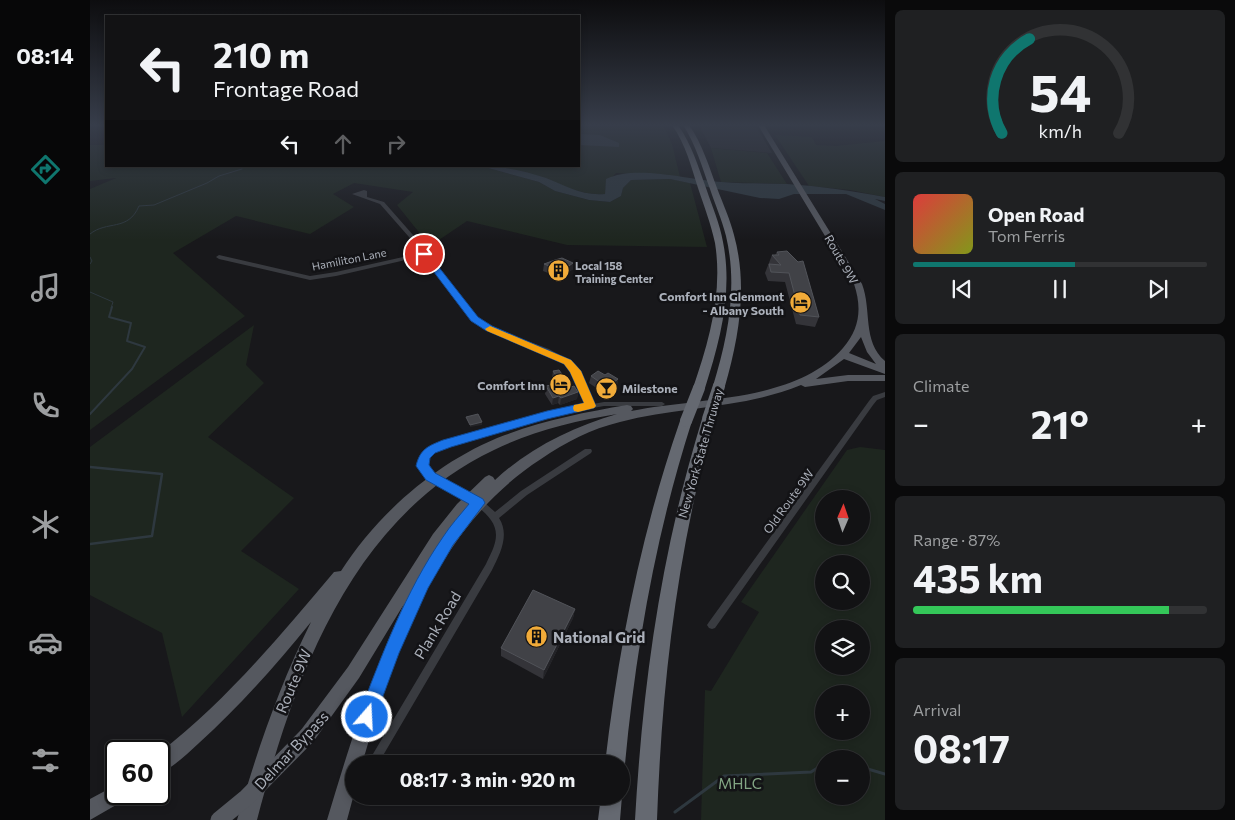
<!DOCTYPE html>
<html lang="en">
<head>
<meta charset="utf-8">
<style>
	:root { --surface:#121214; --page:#1f2022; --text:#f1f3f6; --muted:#9c9ea0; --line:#313234; --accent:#0f766e }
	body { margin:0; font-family:Commissioner,sans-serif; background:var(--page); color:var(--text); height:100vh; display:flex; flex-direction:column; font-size:19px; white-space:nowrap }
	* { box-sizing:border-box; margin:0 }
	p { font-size:16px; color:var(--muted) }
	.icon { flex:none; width:28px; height:28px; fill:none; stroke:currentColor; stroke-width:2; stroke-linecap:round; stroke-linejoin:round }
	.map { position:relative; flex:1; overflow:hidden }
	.panel { display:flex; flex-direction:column; gap:10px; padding:10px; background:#0a0a0b; width:350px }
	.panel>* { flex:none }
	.guide { position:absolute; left:15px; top:15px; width:475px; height:152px; border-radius:0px; box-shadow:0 2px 8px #0003,0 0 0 1px var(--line); background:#121214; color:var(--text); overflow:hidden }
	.needle { width:32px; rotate:2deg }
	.controls { position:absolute; left:725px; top:490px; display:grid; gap:10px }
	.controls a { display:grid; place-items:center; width:55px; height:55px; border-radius:50%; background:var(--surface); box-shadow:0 2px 8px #0003,0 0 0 1px var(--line); font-size:25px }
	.speed { position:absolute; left:15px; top:740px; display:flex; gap:10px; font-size:25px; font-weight:700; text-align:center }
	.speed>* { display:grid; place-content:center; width:65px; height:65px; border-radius:50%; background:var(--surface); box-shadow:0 2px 8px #0003,0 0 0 1px var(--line); line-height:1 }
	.speed .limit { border:2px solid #111; border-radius:8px; background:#fff; color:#111 }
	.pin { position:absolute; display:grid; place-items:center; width:42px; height:42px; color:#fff; margin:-21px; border:2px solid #fff; border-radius:50%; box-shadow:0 1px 5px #0007 }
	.me { position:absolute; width:55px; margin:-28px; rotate:19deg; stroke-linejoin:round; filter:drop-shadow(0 0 4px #0008) }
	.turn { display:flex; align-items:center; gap:18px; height:105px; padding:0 25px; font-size:22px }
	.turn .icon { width:65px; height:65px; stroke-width:2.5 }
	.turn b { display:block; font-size:35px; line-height:42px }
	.lanes { display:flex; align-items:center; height:48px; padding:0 25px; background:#0003; justify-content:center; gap:25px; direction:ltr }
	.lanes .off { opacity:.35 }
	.big { font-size:38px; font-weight:700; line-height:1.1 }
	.panel .widget { flex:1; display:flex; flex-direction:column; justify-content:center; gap:8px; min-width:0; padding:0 18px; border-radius:8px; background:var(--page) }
	.panel .dial { align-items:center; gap:0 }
	.dial svg { height:130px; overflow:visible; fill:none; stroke:var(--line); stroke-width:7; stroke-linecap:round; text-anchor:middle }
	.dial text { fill:var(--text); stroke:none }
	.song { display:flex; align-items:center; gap:15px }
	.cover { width:60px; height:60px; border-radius:8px; background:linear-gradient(135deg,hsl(0 70% 55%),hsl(70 70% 35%)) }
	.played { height:5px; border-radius:2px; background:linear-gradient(90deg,var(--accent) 55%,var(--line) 55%) }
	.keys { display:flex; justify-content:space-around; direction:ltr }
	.heat { display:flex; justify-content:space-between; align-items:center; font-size:28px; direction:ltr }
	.charge { height:8px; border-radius:4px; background:linear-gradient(90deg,#34c759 87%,var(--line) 0) }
	.trip { position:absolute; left:255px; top:755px; width:285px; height:50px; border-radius:25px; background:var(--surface); box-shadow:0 2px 8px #0003,0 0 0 1px var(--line); font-weight:700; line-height:50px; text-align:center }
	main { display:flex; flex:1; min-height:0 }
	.tab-bar { display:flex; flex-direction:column; width:90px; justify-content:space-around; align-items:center; background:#070708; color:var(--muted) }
	.tab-bar .icon { width:35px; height:35px }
	.tab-bar .current { color:var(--accent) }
	.tab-bar b { font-size:22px; color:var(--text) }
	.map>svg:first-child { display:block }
</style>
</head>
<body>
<main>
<nav class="tab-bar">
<b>08:14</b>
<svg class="icon current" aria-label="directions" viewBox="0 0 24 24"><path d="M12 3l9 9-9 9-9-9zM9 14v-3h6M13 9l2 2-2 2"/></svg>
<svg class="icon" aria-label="music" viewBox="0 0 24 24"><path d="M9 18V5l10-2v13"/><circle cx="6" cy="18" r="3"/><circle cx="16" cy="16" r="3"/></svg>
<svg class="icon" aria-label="phone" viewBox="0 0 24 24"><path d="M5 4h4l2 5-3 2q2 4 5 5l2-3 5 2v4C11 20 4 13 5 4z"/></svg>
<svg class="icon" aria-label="climate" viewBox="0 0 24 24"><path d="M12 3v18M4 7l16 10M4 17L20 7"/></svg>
<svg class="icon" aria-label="car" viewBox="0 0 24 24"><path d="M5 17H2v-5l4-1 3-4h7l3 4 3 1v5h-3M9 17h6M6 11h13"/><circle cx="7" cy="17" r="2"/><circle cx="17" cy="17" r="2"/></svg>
<svg class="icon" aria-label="filters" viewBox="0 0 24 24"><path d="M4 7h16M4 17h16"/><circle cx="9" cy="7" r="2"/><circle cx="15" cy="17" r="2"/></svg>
</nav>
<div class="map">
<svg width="795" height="820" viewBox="0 0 795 820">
	<rect width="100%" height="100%" fill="#18181b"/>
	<path fill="#242428" d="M 609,125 L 665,125 L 682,153 L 621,148 Z"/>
	<path fill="#1e261f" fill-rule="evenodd" d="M 489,125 L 573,125 L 582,144 L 590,177 L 526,173 L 516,184 L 515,194 C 488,196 468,182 443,175 C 432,172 419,172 409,166 L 489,166 Z
		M 685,135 L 722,137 L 726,145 L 746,146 L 795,141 L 795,197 L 760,190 L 719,186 Z
		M 0,145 L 16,145 L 16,166 L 391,166 L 449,182 L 465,191 L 499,200 L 520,202 L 531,196 L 533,188 L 541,180 L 580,179 L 600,183 L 617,247 L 477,245 L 377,221 L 340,246 L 307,205 L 323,192 L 264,183 L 243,194 L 264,207 L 220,234 L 146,216 L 83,253 L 155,316 L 0,430 L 0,189 L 26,178 L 0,181 Z
		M 621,148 L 677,153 L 697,184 L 631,182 Z
		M 164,325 L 156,365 L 174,383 L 118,437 L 204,498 L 151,551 L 209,589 L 92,717 L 72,633 L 0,595 L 0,447 Z
		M 770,447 L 795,450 L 795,820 L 611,820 L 615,690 L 621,691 L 669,612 L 651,602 L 757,450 ZM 734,499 L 771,499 L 771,536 L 734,536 ZM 734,564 L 771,564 L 771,601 L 734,601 ZM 734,629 L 771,629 L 771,666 L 734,666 ZM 734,694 L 771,694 L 771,731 L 734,731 ZM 734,759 L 771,759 L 771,796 L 734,796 Z"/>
	<path fill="#2e383f" d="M 489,134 L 510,135 L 529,143 L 529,147 L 489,145 Z
		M 391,166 C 411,166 436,171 456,178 C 476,186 492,196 515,194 L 516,179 C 545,164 600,180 632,182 C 654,184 675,183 697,184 C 730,186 762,191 795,197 L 795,201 L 785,199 L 795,204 L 795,210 L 756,194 L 704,194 L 689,199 L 670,198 L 580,179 L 541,180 L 533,188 L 531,196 L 520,202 L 499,200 L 465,191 L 449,182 Z"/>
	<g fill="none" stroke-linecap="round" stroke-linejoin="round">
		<path stroke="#2e383f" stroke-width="1" d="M 0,234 C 17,220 38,232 49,206 L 64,205 L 117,183 L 129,176 L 152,169
			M 0,257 L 2,261 L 0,264
			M 0,292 L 23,302 L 21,308"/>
		<path stroke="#2e383f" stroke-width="2" d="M 0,414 L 42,369 L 55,347 L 37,341 L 41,323 L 19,317 L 22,307"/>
		<path stroke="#2e383f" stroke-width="2.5" d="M 0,467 L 72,474 L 62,536 L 0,544"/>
		<path stroke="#2e383f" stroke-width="3" d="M 743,759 L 745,759
			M 771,767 L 795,774
			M 585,812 L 634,776 L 721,772 L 734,764"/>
		<path fill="#393b40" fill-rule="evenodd" d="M 274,190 L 277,191 L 277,197 L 294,202 L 323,235 L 380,312 L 387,317 L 398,326 L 408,330 L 459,349 L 480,361 L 491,374 L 503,404 L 514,402 L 572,402 L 575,404 L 572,406 L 514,406 L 475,413 L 359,445 L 339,456 L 336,463 L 338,468 L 343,474 L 396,504 L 405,512 L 431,491 L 495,449 L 501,449 L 502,451 L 501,453 L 437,495 L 409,518 C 420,535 410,554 402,570 L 288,764 L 277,764 L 396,564 C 400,555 406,545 406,535 C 406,511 370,497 352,487 C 342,481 332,476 328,463 L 333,452 L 354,441 L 475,409 L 496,405 C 493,394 490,382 483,373 C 466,346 417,344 392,327 C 369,311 350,278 333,256 L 246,276 L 220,280 L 129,259 L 126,257 L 129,255 L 220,276 L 246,272 L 331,253 L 319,237 L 290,204 L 262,194 Z
			M 795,392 L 795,397 L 787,400 L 783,405 L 625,628 L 622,629 L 619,628 L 617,625 L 619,622 L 779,401 L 783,396 Z"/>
		<path fill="#55585f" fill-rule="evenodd" d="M 668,125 L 674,125 L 772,284 C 782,310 772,341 795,361 L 795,374 L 754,359 L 726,379 L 758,375 L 795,375 L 795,381 L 758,381 L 715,387 L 711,385 C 653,409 589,406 530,422 C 501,429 476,442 451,459 C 346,527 306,649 272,764 L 264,764 L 264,794 L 257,820 L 237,820 C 259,746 282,674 314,604 L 269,678 L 223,742 L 217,745 L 211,742 L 208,736 L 211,730 L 258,667 L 343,534 L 367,504 L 395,477 L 399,475 L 403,477 L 405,480 C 439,448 483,427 527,414 C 485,421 442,431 404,450 C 261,518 204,678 167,820 L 147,820 C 167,751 189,686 221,622 C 186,665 150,706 109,743 C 97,754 83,768 69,773 L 69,753 C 136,701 189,637 244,572 L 251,571 C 289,512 349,460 415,435 C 455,420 496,412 537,405 L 541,406 L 543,409 L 541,411 C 608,397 705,403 753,348 C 770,328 772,308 764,284 ZM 771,337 L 777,352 L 786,364 L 759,353 Z
			M 26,785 L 26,794 L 35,794 L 33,801 L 0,820 L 0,799 Z"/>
		<path fill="#656971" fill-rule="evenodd" d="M 582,125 L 588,125 C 602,145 608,166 616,188 C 622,206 630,224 633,242 C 643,292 630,341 615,388 L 609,392 L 603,388 C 619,341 633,293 625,243 C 621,224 614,206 608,188 C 601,166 596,145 582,125 Z
			M 593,125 L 599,125 C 613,145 619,167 627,188 C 633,204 640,219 644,235 C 658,286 649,337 635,386 L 629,390 L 623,386 C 638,337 648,287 636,236 C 632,220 625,204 620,189 C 612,167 606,145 593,125 Z
			M 618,415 L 624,419 C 587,553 572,681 567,820 L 545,820 C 553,681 571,553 612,419 Z
			M 596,417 L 601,418 L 602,421 C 566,533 546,647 535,764 L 531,772 L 531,764 L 515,764 C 529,646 551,533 590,421 L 591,418 Z
			M 531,793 L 532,796 L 530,820 L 508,820 L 511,796 L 531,796 Z"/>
		<path stroke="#55585f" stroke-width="17" d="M 129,820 L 157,797 L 217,736"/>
		<path stroke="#656971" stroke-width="12" d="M 618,419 L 629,386
			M 596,421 L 609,388"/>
	</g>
	<path fill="#343439" d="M 687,252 L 729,317 L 725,327 L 706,324 L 695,282 L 678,281 L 675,273 L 682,255 L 685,255 Z
		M 454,264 L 483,269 L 471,278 L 453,271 Z
		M 463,371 L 488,392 L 487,399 L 470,405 L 468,403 L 462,405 L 455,394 L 456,386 L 466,384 L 462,378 Z
		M 515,375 L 528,379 L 526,392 L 520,397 L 499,383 L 501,376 Z
		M 485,609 L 483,618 L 453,679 L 411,656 L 411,648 Z"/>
	<path fill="#232327" d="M 483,263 L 483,269 L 471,278 L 472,271 Z
		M 528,379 L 526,392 L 520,397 L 523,383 Z
		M 488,392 L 487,399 L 470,405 L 471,398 Z
		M 469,396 L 468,403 L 462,405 L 463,398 Z
		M 392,422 L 392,425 L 380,427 L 380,425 Z
		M 485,609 L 483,618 L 453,679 L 454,670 Z"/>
	<path fill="#414247" stroke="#515359" d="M 697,251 L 708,262 L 713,261 L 729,317 L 710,315 L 699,273 L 681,272 L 679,264 L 691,265 L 682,255 L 689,255 L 687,252 Z
		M 472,258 L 483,263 L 472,271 L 454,264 L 465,260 Z
		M 469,370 L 481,387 L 484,386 L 488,392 L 471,398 L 469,396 L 463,398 L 456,386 L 471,383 L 463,371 Z
		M 508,371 L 515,375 L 518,373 L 528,379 L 523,383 L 527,385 L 521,390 L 501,376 Z
		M 388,414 L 392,422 L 380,425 L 376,417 Z
		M 443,590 L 485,609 L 454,670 L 411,648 Z"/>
	<linearGradient id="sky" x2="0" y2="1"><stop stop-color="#0d0d0f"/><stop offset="0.52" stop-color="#373d4a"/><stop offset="1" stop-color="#373d4a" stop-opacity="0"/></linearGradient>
	<rect width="795" height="240" fill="url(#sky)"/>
	<path fill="#1a73e8" stroke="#114b97" d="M 331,252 L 337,252 L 388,317 L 402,326 L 481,360 L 491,371 L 506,406 L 504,408 L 457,419 L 361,447 L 345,453 L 340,458 L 339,465 L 345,473 L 393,499 L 395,503 L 363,545 L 338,588 L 309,653 L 283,723 L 277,726 L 270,723 L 268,717 C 292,655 315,592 353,537 C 360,526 370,515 379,504 L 336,480 L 326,466 C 330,449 338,446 353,440 L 457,411 L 494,403 L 480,372 L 474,364 L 395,330 L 381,321 L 331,255 Z"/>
	<path fill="#f59e0b" d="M 400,326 L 481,360 L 491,371 L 506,406 L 504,408 L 488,412 L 484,411 L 483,408 L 484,405 L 494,403 L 480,372 L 474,364 L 397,331 L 395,329 Z"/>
	<defs>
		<symbol id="building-disc" viewBox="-11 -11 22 22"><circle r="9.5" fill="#f1ab39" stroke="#131316"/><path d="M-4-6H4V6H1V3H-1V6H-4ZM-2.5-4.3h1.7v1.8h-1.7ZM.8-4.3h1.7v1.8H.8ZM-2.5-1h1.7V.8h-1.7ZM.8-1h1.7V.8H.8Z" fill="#111"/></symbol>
		<symbol id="hotel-disc" viewBox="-11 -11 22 22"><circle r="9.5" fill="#f1ab39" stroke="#131316"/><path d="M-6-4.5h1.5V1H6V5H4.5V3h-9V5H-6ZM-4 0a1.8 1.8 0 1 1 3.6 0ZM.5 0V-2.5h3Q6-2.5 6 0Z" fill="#111"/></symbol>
		<symbol id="bar-disc" viewBox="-11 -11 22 22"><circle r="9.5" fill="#f1ab39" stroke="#131316"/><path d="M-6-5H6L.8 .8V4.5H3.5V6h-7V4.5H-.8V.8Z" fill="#111"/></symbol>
	</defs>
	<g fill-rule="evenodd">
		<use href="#building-disc" x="456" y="258" width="25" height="25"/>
		<use href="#hotel-disc" x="698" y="290" width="25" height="25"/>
		<use href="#hotel-disc" x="458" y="372" width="25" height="25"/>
		<use href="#bar-disc" x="504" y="376" width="25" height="25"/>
		<use href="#building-disc" x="434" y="624" width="25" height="25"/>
	</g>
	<g text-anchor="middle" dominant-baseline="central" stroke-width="5" stroke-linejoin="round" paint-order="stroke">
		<g font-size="11" fill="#abb0ba" stroke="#131316">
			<text transform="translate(259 259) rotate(-11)">Hamiliton Lane</text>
		</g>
		<g font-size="11" font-weight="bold" fill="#abb0ba" stroke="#131316" text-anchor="start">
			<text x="485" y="265">Local 158<tspan x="485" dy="13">Training Center</tspan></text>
		</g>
		<g font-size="12" fill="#abb0ba" stroke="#131316">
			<text transform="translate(752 259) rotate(60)">Route 9W</text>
			<text transform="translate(610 453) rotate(-74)">New York State Thruway</text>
			<text transform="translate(698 501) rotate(-54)">Old Route 9W</text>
		</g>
		<g font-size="12" font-weight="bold" fill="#abb0ba" stroke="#131316" text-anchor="end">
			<text x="694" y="296">Comfort Inn Glenmont<tspan x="694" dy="14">- Albany South</tspan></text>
			<text x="455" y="385">Comfort Inn</text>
			<text x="532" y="388" text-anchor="start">Milestone</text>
		</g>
		<g font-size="15" fill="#abb0ba" stroke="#131316">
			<text transform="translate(347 625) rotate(-59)">Plank Road</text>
			<text transform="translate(203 681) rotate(-67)">Route 9W</text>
			<text transform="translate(201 750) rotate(-47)">Delmar Bypass</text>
		</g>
		<g font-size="15" font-weight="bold" fill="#abb0ba" stroke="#131316" text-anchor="start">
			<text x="463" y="637">National Grid</text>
		</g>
		<g font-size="15" fill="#82a583" stroke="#131316">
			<text x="650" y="783">MHLC</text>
		</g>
	</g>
</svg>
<div class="controls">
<a><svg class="needle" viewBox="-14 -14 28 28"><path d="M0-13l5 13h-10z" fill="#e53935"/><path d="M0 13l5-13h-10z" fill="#9c9ea0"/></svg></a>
<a><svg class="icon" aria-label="search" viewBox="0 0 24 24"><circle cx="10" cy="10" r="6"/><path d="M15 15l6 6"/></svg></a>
<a><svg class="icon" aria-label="layers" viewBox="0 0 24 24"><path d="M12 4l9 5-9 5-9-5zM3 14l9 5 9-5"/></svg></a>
<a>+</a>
<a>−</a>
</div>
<div class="speed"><div class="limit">60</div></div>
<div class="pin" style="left:334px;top:254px;background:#d93025"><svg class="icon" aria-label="arrive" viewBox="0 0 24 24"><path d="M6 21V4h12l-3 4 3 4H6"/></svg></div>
<svg class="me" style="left:277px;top:717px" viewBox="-20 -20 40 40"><circle r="17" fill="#1a73e8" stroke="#fff" stroke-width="3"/><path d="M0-11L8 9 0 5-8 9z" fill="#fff"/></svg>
<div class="trip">08:17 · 3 min · 920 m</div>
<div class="guide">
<div class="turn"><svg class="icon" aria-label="left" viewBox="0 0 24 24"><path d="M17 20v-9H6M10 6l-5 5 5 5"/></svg><div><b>210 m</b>Frontage Road</div></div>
<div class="lanes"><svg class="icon" aria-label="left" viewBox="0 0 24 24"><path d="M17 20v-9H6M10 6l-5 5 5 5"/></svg><svg class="icon off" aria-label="ahead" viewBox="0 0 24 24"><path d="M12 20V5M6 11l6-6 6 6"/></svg><svg class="icon off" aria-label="right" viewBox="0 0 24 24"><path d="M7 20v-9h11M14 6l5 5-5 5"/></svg></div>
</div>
</div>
<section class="panel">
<div class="widget dial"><svg viewBox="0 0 100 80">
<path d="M14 69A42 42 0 1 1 86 69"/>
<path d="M14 69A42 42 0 0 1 31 11" stroke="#0f766e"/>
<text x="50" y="56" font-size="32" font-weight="700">54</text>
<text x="50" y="72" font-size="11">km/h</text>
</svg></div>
<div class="widget">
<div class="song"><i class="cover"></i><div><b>Open Road</b><p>Tom Ferris</p></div></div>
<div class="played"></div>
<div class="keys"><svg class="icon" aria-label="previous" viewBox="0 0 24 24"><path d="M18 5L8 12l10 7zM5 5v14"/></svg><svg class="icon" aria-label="pause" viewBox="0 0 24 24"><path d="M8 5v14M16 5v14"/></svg><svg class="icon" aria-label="next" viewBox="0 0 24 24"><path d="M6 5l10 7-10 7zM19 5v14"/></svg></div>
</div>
<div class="widget"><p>Climate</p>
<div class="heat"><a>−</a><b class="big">21°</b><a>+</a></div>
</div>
<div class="widget"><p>Range · 87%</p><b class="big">435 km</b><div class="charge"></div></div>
<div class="widget"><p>Arrival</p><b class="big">08:17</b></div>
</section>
</main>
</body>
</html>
